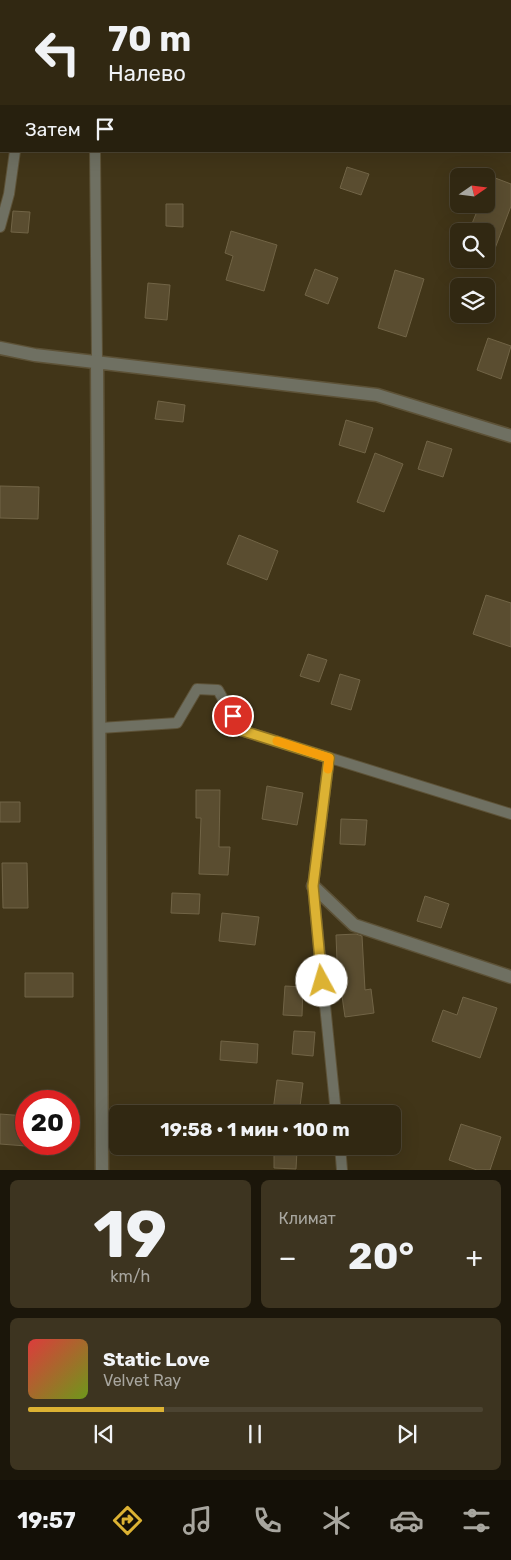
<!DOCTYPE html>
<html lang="ru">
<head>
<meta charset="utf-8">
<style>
	:root { --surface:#312812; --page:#3d3420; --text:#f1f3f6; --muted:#a8a69f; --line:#4c4432; --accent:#dcb233 }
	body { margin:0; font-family:Rubik,sans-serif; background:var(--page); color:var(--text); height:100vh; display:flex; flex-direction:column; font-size:19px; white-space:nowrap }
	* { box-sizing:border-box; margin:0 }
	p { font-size:16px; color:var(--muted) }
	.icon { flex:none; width:28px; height:28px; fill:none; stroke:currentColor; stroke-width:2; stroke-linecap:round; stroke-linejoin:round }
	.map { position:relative; height:1170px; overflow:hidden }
	.sheet { display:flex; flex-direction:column; gap:10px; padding:10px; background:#1b160a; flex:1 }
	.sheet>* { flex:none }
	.guide { position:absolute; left:0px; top:0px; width:511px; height:152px; box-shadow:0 5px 20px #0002,0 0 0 1px var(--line); background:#312812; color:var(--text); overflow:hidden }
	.needle { width:32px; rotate:76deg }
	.buttons { position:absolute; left:450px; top:168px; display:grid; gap:10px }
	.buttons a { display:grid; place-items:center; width:45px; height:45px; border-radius:8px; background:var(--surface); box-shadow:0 5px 20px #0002,0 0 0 1px var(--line); font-size:25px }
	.speed { position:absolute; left:15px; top:1090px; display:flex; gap:10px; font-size:25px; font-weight:700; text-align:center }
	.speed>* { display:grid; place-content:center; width:65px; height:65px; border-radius:50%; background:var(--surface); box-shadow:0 5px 20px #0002,0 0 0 1px var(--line); line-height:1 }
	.speed .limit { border:8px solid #d22; background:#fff; color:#111 }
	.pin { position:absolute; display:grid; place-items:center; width:42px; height:42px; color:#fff; margin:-21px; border:2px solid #fff; border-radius:50%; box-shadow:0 1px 5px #0007 }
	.me { position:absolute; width:55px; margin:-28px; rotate:354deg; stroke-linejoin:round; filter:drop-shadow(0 0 4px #0008) }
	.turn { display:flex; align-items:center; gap:18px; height:105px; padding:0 25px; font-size:22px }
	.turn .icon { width:65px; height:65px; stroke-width:2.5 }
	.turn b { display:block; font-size:35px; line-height:42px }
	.then { display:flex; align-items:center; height:48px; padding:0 25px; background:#0003; gap:10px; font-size:19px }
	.big { font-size:38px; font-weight:700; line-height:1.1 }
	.sheet .widget { flex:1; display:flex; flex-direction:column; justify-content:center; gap:8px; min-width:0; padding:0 18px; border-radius:8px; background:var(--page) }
	.sheet .dial { align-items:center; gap:0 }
	.dial b { font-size:65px; line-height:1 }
	.song { display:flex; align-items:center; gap:15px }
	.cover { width:60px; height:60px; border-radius:8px; background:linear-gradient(135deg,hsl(0 70% 55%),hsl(80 70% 35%)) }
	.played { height:5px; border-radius:2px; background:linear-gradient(90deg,var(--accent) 30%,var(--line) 30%) }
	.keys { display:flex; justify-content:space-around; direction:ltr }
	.heat { display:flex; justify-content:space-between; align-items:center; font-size:28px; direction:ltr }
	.sheet .tiles { flex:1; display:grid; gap:10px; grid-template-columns:1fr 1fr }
	.widget:last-child { grid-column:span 2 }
	.trip { position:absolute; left:109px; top:1105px; width:292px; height:50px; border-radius:8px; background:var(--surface); box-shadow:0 5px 20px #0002,0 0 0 1px var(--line); font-weight:700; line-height:50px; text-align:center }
	.tab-bar { display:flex; height:80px; justify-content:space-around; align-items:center; background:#141007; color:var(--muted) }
	.tab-bar .icon { width:35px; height:35px }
	.tab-bar .selected { color:var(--accent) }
	.tab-bar b { font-size:22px; color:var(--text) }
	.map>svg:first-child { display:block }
</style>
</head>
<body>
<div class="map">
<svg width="511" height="1170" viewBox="0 0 511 1170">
	<rect width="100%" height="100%" fill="#413518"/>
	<path fill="#5a4d30" stroke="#716446" d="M 347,167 L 369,174 L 361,195 L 340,188 Z
		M 490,176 L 511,184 L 511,206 L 488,267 L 486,231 L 469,231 L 480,204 L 486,204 L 486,187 Z
		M 166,204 L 183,204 L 183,227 L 166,226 Z
		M 13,211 L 30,212 L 28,233 L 11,232 Z
		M 231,231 L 277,245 L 264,291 L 226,280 L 233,256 L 225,253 Z
		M 315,269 L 338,278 L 328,304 L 305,295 Z
		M 395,270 L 424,279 L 406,337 L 378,328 Z
		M 148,283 L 170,285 L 167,320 L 145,318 Z
		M 488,338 L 511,346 L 501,379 L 477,370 Z
		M 158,401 L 185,405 L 183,422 L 155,419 Z
		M 346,420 L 373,428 L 365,453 L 339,445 Z
		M 427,441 L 452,449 L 443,477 L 418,469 Z
		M 375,453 L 403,464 L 384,512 L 357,502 Z
		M 0,486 L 39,487 L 38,519 L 0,518 Z
		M 239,535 L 278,551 L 267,580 L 227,564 Z
		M 486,595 L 511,603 L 511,647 L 473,634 Z
		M 308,654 L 327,660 L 319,682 L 300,676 Z
		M 340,674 L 360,680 L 351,710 L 331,704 Z
		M 267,786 L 303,793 L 297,825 L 262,819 Z
		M 196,790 L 220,790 L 219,847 L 230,847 L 228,875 L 199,874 L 201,818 L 196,818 Z
		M 0,802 L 20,802 L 20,822 L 0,822 Z
		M 341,819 L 367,820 L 365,845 L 340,844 Z
		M 2,863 L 27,863 L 28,908 L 3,908 Z
		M 172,893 L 200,894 L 199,914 L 171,913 Z
		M 425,896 L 449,904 L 441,928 L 417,921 Z
		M 222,913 L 259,917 L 255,945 L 219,941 Z
		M 356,934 L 362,936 L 365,990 L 371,989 L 374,1013 L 345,1017 L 337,961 L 336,935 Z
		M 25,973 L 73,973 L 73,997 L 25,997 Z
		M 285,986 L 303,987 L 302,1016 L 283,1015 Z
		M 463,997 L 497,1008 L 480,1058 L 432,1041 L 443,1010 L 457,1015 Z
		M 294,1031 L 315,1032 L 313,1056 L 292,1054 Z
		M 221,1041 L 258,1044 L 257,1063 L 220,1060 Z
		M 277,1080 L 303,1083 L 299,1114 L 273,1111 Z
		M 0,1114 L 26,1116 L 26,1146 L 0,1144 Z
		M 461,1124 L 501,1137 L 490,1170 L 477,1170 L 449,1160 Z
		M 274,1150 L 297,1151 L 296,1169 L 274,1168 Z"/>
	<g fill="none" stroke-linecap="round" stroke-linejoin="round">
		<defs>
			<path id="service" d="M 29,0 L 29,1
				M 95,151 L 97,361
				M 0,227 L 9,194 L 15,151
				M 100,728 L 177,723 L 197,689 L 218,690 L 240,730 L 511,814
				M 329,758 L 313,886 L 336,1114
				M 340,1146 L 342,1170"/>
			<path id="minor" d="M 0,348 L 35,355 L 377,395 L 511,436
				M 97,361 L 102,1170
				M 313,886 L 354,925 L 511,977"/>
		</defs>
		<use href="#service" stroke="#5d5237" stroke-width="12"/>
		<use href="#minor" stroke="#5d5237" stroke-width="15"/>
		<path stroke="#82785f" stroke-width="3" stroke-dasharray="4 4" stroke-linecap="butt" d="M 85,0 L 85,1"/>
		<use href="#service" stroke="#6f7062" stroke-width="10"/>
		<use href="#minor" stroke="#6f7062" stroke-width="12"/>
	</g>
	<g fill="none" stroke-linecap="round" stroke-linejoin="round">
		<defs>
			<path id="route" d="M 233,716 L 240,730 L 329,758 L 313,886 L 322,981"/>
		</defs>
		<use href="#route" stroke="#8f7421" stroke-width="12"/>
		<use href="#route" stroke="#dcb233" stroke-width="9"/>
		<path stroke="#f59e0b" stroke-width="9" d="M 277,741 L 329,758 L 328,769"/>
	</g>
</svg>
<div class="buttons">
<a><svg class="needle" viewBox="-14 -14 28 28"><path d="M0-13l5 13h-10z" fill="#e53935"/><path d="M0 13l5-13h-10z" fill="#a8a69f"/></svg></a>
<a><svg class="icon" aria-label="search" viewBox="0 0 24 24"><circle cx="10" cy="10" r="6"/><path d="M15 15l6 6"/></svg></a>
<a><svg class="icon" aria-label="layers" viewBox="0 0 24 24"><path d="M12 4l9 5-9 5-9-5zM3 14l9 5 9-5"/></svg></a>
</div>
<div class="speed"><div class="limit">20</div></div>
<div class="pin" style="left:233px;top:716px;background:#d93025"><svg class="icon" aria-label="arrive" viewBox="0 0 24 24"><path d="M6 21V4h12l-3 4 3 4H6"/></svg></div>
<svg class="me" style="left:322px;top:981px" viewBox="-20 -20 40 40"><circle r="19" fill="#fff"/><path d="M0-13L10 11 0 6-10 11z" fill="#dcb233"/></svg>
<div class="trip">19:58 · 1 мин · 100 m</div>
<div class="guide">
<div class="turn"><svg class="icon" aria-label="left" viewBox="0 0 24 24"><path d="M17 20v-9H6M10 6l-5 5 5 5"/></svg><div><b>70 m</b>Налево</div></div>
<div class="then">Затем<svg class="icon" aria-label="arrive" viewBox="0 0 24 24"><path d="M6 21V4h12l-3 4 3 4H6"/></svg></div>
</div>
</div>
<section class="sheet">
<div class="tiles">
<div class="widget dial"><b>19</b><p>km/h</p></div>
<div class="widget"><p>Климат</p>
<div class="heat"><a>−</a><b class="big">20°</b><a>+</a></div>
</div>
<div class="widget">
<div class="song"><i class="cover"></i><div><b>Static Love</b><p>Velvet Ray</p></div></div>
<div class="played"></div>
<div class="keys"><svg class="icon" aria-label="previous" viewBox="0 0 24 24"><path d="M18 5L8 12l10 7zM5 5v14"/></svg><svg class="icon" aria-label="pause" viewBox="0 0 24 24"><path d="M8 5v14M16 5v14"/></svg><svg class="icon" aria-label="next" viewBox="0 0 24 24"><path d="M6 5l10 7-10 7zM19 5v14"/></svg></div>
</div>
</div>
</section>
<nav class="tab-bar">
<b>19:57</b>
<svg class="icon selected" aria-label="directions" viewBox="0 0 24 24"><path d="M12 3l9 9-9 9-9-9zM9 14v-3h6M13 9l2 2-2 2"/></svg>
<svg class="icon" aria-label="music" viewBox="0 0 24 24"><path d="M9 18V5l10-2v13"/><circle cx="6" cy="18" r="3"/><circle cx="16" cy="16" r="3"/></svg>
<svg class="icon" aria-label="phone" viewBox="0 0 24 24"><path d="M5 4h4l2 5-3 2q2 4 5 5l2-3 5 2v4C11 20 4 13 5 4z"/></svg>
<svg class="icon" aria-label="climate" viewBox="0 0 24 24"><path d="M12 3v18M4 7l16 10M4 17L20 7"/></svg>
<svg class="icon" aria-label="car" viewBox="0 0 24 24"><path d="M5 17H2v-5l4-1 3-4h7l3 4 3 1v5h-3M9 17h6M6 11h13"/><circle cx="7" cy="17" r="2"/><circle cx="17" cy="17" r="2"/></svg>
<svg class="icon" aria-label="filters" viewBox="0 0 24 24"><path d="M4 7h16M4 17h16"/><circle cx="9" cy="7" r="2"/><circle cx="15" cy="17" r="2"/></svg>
</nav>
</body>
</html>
